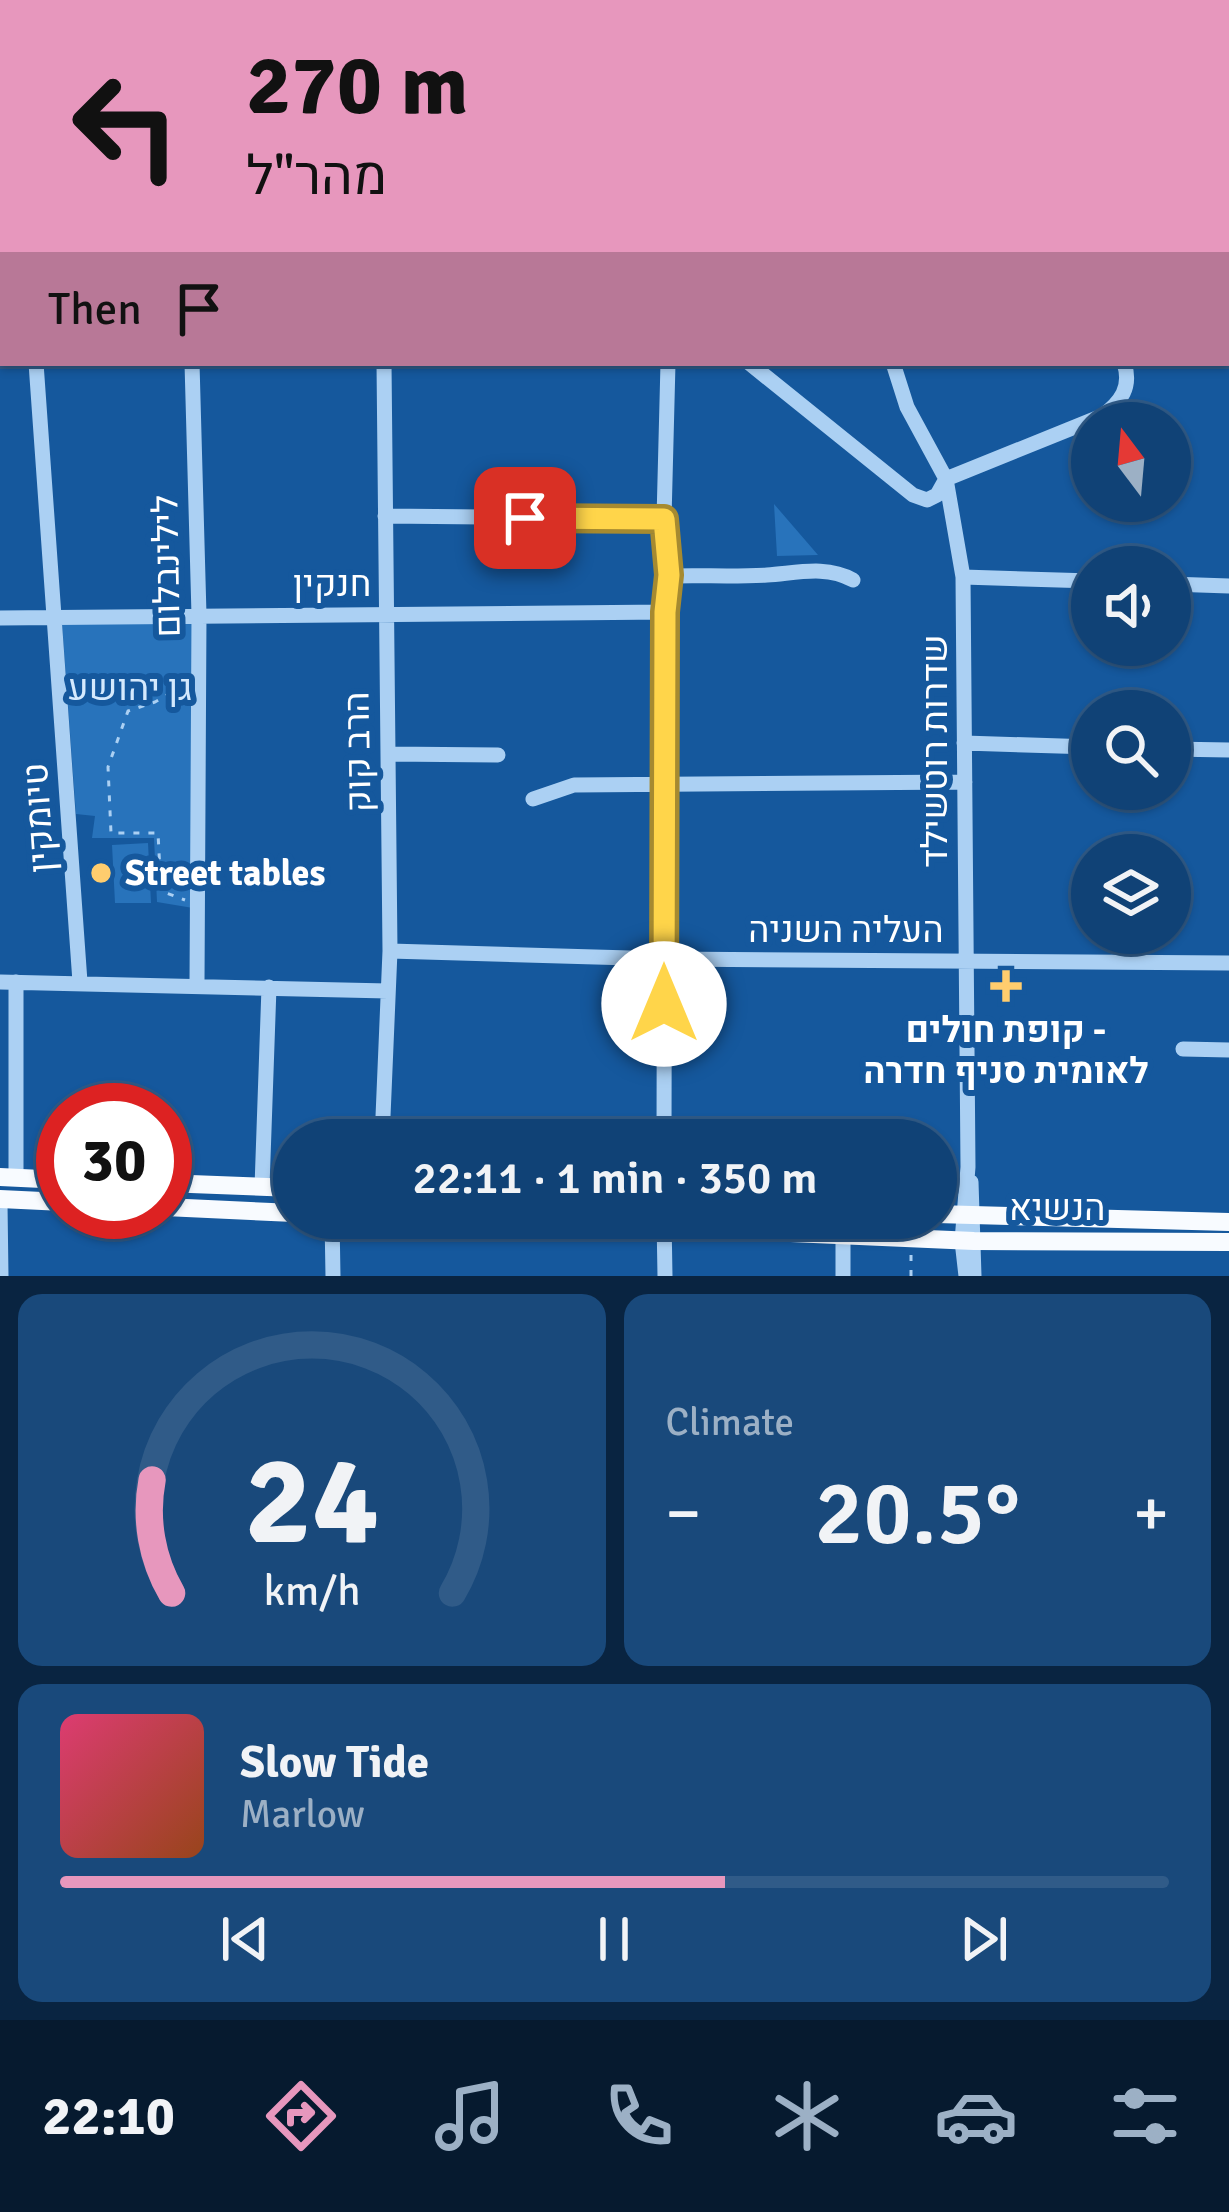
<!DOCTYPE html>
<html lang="en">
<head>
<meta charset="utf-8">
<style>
	:root { --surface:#104276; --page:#19497b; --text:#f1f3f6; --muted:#9cb0c5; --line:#305b88; --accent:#e797bd }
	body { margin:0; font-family:Signika,Heebo,sans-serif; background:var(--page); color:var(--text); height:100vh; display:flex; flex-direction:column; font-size:45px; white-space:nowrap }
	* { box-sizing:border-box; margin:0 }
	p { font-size:39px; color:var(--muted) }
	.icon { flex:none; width:66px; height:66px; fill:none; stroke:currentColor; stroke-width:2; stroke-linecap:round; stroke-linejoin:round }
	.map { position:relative; height:1276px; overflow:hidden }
	.panel { display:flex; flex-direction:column; gap:18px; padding:18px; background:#092441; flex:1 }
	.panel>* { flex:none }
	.guide { position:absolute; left:0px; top:0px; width:1230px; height:366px; box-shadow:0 3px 9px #0004,0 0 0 3px var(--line); background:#e797bd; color:#111; overflow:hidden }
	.needle { width:78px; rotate:344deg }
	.tools { position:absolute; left:1071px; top:402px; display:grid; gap:24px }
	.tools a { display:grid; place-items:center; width:120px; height:120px; border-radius:50%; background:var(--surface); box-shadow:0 3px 9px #0004,0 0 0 3px var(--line); font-size:60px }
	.speed { position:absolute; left:36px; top:1083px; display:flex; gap:24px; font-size:60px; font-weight:700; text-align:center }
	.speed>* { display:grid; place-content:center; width:156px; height:156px; border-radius:50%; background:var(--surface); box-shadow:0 3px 9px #0004,0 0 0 3px var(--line); line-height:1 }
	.speed .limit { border:18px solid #d22; background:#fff; color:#111 }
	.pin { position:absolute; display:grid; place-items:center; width:102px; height:102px; color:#fff; margin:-51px; border-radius:24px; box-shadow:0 6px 18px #0006 }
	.me { position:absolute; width:132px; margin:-66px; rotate:0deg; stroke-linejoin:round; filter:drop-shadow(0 0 9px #0008) }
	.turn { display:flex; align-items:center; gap:42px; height:252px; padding:0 48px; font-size:54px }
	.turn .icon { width:156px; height:156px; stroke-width:2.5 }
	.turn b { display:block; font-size:84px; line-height:102px }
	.then { display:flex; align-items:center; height:114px; padding:0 48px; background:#0003; gap:24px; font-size:45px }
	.big { font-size:90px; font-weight:600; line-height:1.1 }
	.panel .card { flex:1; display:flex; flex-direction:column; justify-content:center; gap:18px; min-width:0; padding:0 42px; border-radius:24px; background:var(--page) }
	.panel .dial { align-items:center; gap:0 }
	.dial svg { height:312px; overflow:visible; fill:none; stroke:var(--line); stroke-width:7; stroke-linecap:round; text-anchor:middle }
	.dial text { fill:var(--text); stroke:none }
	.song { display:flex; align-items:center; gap:36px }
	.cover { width:144px; height:144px; border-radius:18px; background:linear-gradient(135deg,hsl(340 70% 55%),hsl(20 70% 35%)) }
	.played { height:12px; border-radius:6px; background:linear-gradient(90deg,var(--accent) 60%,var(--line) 60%) }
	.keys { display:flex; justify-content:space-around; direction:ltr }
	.heat { display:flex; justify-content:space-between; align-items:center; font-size:66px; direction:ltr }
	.panel .tiles { flex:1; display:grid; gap:18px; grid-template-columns:1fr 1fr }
	.card:last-child { grid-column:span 2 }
	.trip { position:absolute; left:273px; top:1119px; width:684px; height:120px; border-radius:60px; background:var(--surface); box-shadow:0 3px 9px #0004,0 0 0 3px var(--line); font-weight:600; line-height:120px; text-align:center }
	.dock { display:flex; height:192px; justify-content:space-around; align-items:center; background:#061a2f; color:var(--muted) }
	.dock .icon { width:84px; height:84px }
	.dock .selected { color:var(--accent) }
	.dock b { font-size:54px; color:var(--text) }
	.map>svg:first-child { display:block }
</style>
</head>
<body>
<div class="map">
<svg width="1229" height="1276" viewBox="0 0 1229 1276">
	<rect width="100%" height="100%" fill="#15589d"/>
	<path fill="#2873bb" d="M 774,504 L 818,555 L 777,556 Z
		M 62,623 L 194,623 L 193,908 L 157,902 L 154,838 L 92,838 L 95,816 L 76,814 Z
		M 148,843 L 151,903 L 115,903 L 112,845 Z"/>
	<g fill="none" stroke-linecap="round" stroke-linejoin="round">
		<path stroke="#abd0f3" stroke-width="3" stroke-dasharray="6 9" stroke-linecap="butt" d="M 184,685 L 155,702 L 128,711 L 108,767 L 111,833 L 158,833 L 161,891 L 185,900
			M 911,1276 L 911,1254"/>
		<path stroke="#abd0f3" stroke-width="15" d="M 376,0 L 376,3
			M 521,0 L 521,3
			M 661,0 L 661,3
			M 809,0 L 964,3
			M 1227,53 L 1229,53
			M 0,202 L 3,202
			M 1227,296 L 1229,296
			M 36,363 L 80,982
			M 192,363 L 199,615 L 197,984
			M 749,363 L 913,495 L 927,500 L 937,495 L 946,479
			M 893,363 L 907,407 L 946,479 L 963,577 L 968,1167 L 962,1241 L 966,1276
			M 946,479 L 1102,416 C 1121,402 1132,387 1124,363
			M 385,516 L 664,519
			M 669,576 C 701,575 735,577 767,575 C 797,573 826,565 853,580
			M 963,577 L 1092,581
			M 1170,584 L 1229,586
			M 0,618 L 665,612
			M 964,743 L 1092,747
			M 1170,749 L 1229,750
			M 388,754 L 498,755
			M 533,799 L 574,785 L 965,782
			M 390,951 L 665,959 L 1229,963
			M 0,982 L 388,991
			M 1183,1049 L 1229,1050
			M 382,1140 L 390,951 L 384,363
			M 664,1140 L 665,612 L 669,576 L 664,519 L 668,363
			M 16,1178 L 16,982
			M 971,1182 L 974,1276
			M 262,1187 L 269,987
			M 0,1204 L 1,1276
			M 332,1218 L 333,1276
			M 664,1218 L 665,1276
			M 843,1276 L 843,1234"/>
		<path stroke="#f8fbff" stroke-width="18" d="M 0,1177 L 63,1180
			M 165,1183 L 294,1188
			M 0,1199 L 63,1202
			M 165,1207 L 294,1213
			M 936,1214 L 1229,1222
			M 453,1218 L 974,1241 L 1229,1242"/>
	</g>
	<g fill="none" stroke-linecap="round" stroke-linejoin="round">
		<defs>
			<path id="route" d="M 525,518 L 664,519 L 669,575 L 665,612 L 664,1004"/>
		</defs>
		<use href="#route" stroke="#a68a30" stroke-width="30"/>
		<use href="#route" stroke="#ffd54a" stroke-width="21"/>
	</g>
	<g fill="#ffcd6e" stroke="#15589d" stroke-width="4.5">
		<circle cx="101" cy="873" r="12"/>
		<path d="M1000 968h12v12h12v12h-12v12h-12v-12h-12v-12h12z"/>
	</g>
	<g text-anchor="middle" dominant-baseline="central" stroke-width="12" stroke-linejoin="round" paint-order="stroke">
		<g font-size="36" fill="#fff" stroke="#15589d">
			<text transform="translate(167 566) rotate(-91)">לילינבלום</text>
			<text x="332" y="584">חנקין</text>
			<text transform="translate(935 751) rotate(-90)">שדרות רוטשילד</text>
			<text transform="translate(358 752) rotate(-91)">הרב קוק</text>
			<text transform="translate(39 818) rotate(-94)">טיומקין</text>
			<text x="846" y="930">העליה השניה</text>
			<text x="1057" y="1208">הנשיא</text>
		</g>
		<g font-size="36" fill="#d4e9fd" stroke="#15589d">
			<text x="130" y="688">גן יהושע</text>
		</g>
		<g font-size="36" font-weight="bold" fill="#fff" stroke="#15589d" text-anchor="start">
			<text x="125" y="873">Street tables</text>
			<text x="1006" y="1030" text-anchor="middle">קופת חולים -<tspan x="1006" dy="41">לאומית סניף חדרה</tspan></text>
		</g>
	</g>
</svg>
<div class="tools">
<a><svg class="needle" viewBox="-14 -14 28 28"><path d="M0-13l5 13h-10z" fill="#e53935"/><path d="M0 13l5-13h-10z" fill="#9cb0c5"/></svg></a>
<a><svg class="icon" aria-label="sound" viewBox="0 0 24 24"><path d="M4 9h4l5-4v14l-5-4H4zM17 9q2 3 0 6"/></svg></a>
<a><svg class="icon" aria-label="search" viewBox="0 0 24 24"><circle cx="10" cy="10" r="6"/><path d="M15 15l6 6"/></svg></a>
<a><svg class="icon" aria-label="layers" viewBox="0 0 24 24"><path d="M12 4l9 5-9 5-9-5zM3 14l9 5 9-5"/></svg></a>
</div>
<div class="speed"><div class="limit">30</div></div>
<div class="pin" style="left:525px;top:518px;background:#d93025"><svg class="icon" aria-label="arrive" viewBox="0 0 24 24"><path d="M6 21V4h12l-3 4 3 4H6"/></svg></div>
<svg class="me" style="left:664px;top:1004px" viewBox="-20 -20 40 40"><circle r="19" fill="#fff"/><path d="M0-13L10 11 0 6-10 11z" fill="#ffd54a"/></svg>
<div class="trip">22:11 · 1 min · 350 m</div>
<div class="guide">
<div class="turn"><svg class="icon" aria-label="left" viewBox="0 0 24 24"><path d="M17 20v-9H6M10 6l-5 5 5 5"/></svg><div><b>270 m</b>מהר&quot;ל</div></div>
<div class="then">Then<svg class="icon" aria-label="arrive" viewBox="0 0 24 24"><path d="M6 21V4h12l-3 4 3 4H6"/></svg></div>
</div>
</div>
<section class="panel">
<div class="tiles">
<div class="card dial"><svg viewBox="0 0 100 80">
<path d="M14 69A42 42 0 1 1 86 69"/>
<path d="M14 69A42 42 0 0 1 9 40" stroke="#e797bd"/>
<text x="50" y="56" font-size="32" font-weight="700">24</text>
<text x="50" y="72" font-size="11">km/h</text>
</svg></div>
<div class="card"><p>Climate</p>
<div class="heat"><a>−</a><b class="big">20.5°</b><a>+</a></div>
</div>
<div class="card">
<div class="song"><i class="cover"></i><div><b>Slow Tide</b><p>Marlow</p></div></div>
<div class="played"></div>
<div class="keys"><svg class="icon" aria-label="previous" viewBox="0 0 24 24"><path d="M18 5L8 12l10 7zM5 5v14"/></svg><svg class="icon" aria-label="pause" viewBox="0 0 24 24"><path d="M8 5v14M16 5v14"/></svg><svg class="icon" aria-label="next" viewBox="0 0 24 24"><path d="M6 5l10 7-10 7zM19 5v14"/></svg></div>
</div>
</div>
</section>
<nav class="dock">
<b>22:10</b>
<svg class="icon selected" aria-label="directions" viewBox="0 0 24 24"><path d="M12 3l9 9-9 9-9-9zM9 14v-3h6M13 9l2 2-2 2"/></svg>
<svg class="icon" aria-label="music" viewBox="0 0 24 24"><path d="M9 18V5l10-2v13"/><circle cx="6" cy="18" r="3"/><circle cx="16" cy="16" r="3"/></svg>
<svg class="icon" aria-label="phone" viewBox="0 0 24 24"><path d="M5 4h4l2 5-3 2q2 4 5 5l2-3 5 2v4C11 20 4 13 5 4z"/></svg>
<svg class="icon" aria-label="climate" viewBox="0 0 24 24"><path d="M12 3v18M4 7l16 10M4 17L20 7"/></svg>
<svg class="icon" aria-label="car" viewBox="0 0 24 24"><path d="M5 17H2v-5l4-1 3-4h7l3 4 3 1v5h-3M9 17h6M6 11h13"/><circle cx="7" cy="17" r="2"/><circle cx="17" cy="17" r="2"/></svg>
<svg class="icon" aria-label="filters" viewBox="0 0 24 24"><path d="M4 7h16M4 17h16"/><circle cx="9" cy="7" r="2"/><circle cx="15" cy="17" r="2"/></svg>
</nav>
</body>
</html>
